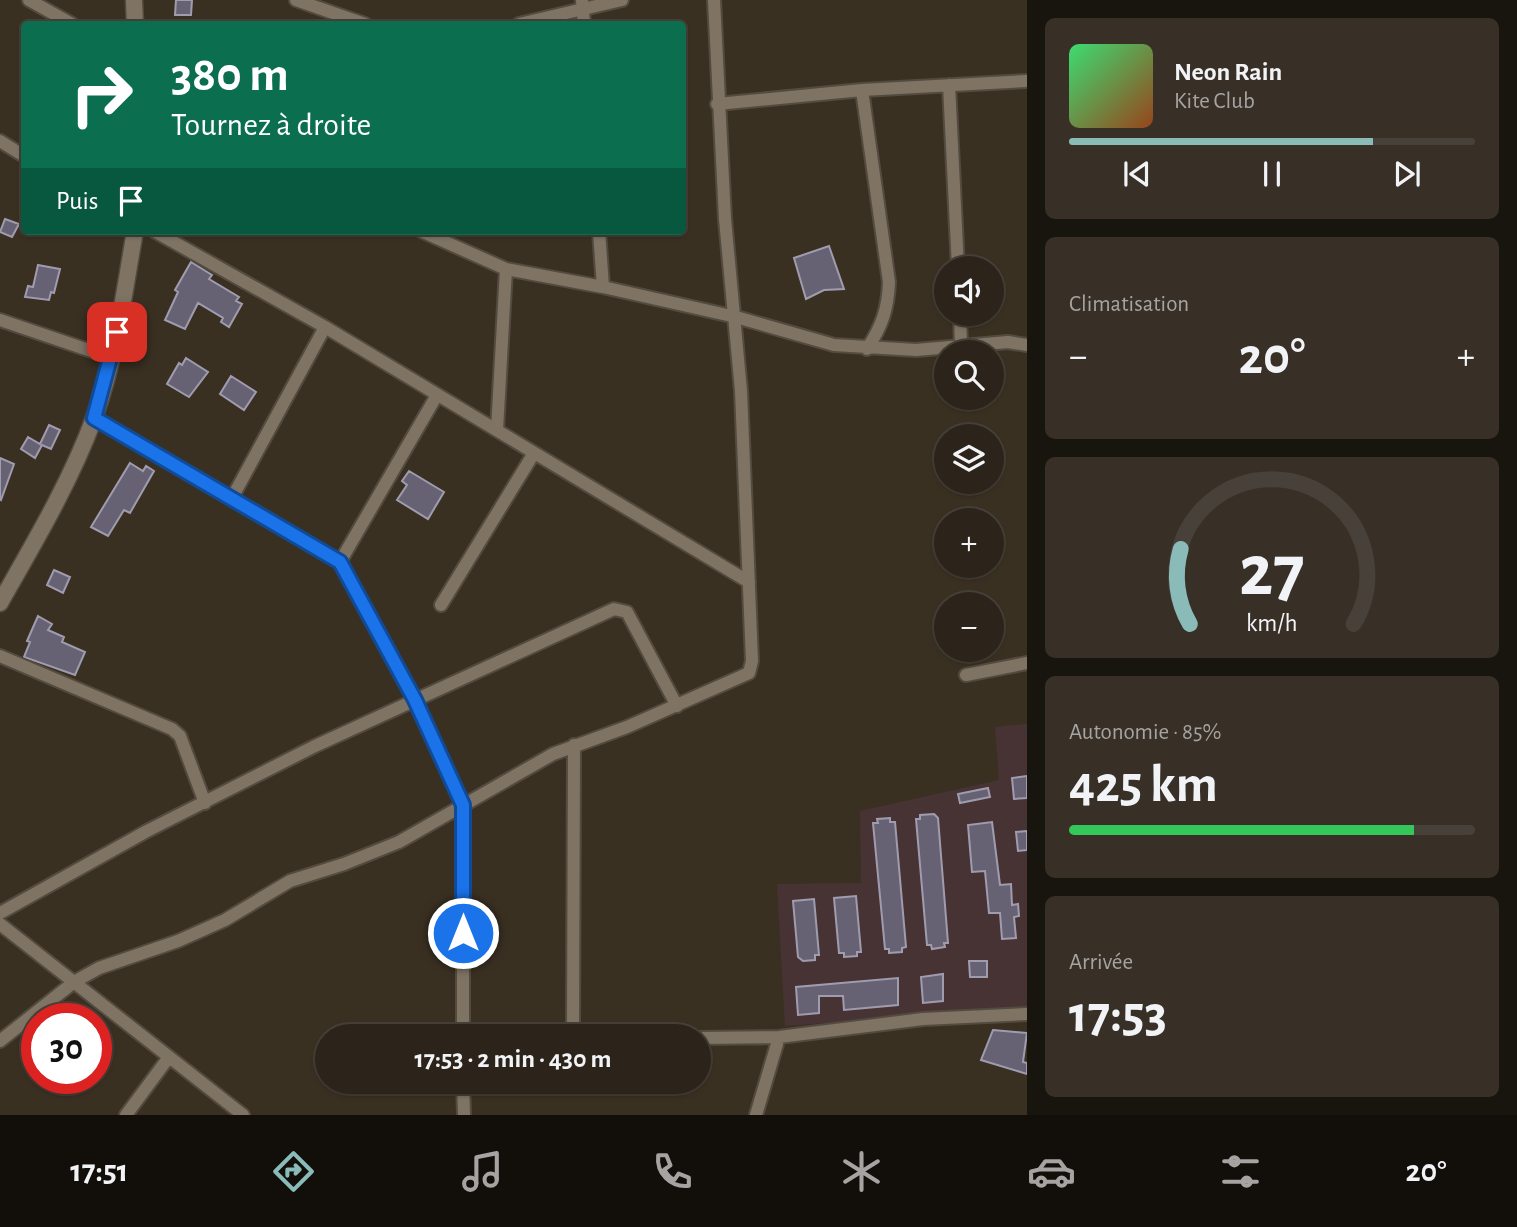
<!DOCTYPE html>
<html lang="fr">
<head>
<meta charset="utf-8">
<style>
	:root { --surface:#2c241a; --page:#383027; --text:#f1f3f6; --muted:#a6a4a2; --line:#484139; --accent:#8bbbb9 }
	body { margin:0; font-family:"Alegreya Sans",sans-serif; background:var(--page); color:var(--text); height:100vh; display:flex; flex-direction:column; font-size:26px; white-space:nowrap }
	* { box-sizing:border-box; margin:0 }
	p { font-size:23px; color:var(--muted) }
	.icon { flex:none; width:38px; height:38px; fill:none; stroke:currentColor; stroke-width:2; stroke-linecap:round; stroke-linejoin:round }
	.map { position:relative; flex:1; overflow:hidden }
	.drawer { display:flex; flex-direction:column; gap:18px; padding:18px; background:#18140e; width:490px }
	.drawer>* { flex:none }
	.hud { position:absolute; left:21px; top:21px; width:665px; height:214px; border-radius:7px; box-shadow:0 2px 5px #0004,0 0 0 2px var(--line); background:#0b6e4f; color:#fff; overflow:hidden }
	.fabs { position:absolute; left:934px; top:256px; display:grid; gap:14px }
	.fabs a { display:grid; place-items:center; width:70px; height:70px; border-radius:50%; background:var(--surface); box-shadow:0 2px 5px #0004,0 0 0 2px var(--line); font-size:35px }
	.speed { position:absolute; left:21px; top:1003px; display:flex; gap:14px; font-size:35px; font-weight:700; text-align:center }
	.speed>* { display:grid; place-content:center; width:91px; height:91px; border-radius:50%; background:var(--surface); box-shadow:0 2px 5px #0004,0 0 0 2px var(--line); line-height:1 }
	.speed .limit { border:10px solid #d22; background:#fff; color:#111 }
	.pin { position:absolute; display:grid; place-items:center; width:60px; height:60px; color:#fff; margin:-30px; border-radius:14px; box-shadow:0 4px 10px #0006 }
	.me { position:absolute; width:77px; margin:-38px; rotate:0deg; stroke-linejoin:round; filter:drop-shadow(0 0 5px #0008) }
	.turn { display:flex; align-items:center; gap:24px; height:147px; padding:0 35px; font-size:32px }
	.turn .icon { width:91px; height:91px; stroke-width:2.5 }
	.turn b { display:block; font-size:49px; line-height:60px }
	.then { display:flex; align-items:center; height:66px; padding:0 35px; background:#0003; gap:14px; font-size:26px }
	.big { font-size:52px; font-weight:700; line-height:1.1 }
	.drawer .tile { flex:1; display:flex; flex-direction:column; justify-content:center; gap:10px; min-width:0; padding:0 24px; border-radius:10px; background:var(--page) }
	.drawer .dial { align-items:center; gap:0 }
	.dial svg { height:182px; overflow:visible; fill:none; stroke:var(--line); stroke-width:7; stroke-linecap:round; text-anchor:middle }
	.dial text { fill:var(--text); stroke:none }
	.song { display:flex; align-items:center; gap:21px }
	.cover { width:84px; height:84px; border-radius:10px; background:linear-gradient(135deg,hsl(140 70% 55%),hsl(20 70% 35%)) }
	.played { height:7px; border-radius:4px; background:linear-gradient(90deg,var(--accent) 75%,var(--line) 75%) }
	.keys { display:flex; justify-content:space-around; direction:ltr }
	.heat { display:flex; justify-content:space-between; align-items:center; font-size:38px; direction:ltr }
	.charge { height:10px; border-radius:5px; background:linear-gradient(90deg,#34c759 85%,var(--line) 0) }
	.trip { position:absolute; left:315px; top:1024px; width:396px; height:70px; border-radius:35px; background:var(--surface); box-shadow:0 2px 5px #0004,0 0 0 2px var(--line); font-weight:700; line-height:70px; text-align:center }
	.tab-bar { display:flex; height:112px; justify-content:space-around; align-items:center; background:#120e0a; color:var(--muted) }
	.tab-bar .icon { width:49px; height:49px }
	.tab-bar .on { color:var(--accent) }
	.tab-bar b { font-size:32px; color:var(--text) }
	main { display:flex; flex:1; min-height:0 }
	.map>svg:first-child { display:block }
</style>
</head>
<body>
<main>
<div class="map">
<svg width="1027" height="1115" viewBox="0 0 1027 1115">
	<rect width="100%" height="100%" fill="#3a3022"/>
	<path fill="#483334" d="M 1027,724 L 1027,1008 L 785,1026 L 777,884 L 861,883 L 860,811 L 999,780 L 995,727 Z"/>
	<path fill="#666273" stroke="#a09caf" stroke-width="2" d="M 176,0 L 192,0 L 191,15 L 175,15 Z
		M 5,219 L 19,224 L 12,237 L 0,232 Z
		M 829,246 L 844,289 L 824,290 L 806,299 L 794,258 Z
		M 191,262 L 212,275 L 209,279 L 239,297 L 236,301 L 242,304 L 229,327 L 221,322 L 223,318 L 198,303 L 185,329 L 165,320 L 178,292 L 175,290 Z
		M 38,265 L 60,269 L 54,293 L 51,292 L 49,300 L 25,297 L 28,286 L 33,287 Z
		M 186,358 L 208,372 L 189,397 L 167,384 L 179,363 L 182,365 Z
		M 231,376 L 256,392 L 244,410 L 220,394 Z
		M 49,425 L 60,430 L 51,449 L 42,445 L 35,458 L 21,449 L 28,437 L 40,444 Z
		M 0,458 L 14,464 L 1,500 L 0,499 Z
		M 130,463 L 143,471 L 146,466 L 154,471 L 130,513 L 124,510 L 108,536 L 91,527 Z
		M 409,471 L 444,492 L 428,519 L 397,500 L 407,485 L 402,481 Z
		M 54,570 L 70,577 L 63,593 L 47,585 Z
		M 38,616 L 52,624 L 48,630 L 64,637 L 62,642 L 85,652 L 75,675 L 24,657 L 30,642 L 27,641 Z
		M 1027,776 L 1027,798 L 1014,799 L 1012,778 Z
		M 988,788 L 990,797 L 960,803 L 958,794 Z
		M 934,814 L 938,818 L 948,943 L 944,943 L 945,947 L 932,949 L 931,945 L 927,945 L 916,819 L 920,819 L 920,815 Z
		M 890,818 L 890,822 L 895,822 L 906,947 L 902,948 L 902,952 L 889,953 L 889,949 L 885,949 L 873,823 L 878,823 L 877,819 Z
		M 992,822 L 1000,885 L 1011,884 L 1012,905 L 1018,904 L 1019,916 L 1014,917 L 1016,938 L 1002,939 L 1000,913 L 989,913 L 985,871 L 972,872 L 968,825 Z
		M 1027,831 L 1027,850 L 1018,851 L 1016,832 Z
		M 856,896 L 861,952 L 857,952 L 857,956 L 844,957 L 844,953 L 839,953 L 834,898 Z
		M 814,899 L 819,955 L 815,955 L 815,960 L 803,961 L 798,957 L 793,901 Z
		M 969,961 L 987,961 L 987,977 L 970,977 Z
		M 943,974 L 943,1001 L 923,1003 L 921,977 Z
		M 898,978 L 898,1005 L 844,1010 L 843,996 L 819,996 L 819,1013 L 798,1015 L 796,987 Z
		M 993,1030 L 1027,1033 L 1023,1062 L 1027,1063 L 1027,1074 L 981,1060 Z"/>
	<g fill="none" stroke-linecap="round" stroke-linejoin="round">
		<defs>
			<path id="street" d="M 29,0 L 72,24
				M 296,0 L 365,24
				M 582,0 L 584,24
				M 519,24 L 622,0
				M 949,85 L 958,268
				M 862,90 L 889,282 C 888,309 882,326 867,349
				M 717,104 L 862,90 L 1027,81
				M 0,141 L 24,156
				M 154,231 L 325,327 L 749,582
				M 421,231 L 506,269 L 603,287 L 736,317 L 834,345 L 916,350 L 1008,342 L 1027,345
				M 599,231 L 603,287
				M 960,313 L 961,348
				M 0,320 L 112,358
				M 437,395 L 340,562 L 415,700 L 463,805 L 463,1036
				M 94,418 L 340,562
				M 497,430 L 506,269
				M 232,498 L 325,327
				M 441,605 L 534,453
				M 0,656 L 172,729 L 180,736 L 205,803
				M 966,675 L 1027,663
				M 0,913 L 147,831 L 315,746 L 614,609 L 627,612 L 677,706
				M 0,924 L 243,1115
				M 573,1036 L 574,745
				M 698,1038 L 779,1037 L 923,1019 L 1027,1014
				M 0,1041 L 74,982 L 99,968 L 178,941 L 225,920 L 290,881 L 344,864 L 399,842 L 553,754 L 627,727 L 749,673 L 752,661 L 741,391 L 725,219 L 714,0
				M 463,1082 L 464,1115
				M 126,1115 L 169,1057
				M 756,1115 L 779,1037"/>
			<path id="secondary" d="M 134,0 L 135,24
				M 0,603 C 34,543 70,483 94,418 C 116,358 124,293 135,231"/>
		</defs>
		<use href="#street" stroke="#534b3f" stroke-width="16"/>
		<use href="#secondary" stroke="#534b3f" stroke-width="19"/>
		<use href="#street" stroke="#7f7464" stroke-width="12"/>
		<use href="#secondary" stroke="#7f7464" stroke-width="16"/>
	</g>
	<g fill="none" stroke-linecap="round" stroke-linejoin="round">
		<defs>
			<path id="route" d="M 117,332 L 94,418 L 340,562 L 415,700 L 463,805 L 463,933"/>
		</defs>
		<use href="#route" stroke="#114b97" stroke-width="18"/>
		<use href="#route" stroke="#1a73e8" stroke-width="12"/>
	</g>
</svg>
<div class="fabs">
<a><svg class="icon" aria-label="sound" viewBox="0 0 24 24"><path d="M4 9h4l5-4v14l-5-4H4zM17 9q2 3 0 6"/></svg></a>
<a><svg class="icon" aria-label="search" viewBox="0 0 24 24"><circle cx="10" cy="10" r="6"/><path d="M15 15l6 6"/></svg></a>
<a><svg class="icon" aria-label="layers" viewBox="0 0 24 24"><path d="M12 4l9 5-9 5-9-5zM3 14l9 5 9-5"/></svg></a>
<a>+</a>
<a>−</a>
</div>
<div class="speed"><div class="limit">30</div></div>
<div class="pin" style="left:117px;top:332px;background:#d93025"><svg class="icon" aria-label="arrive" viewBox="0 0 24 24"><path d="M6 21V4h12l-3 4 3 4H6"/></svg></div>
<svg class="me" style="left:463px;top:933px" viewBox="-20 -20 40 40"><circle r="17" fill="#1a73e8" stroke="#fff" stroke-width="3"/><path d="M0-11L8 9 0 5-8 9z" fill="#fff"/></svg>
<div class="trip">17:53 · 2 min · 430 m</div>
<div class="hud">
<div class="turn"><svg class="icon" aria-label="right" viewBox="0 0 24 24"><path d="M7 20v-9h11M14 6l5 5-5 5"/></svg><div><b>380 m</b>Tournez à droite</div></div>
<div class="then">Puis<svg class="icon" aria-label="arrive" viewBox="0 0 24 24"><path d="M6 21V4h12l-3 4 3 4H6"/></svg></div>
</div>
</div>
<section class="drawer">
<div class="tile">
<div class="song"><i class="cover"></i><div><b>Neon Rain</b><p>Kite Club</p></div></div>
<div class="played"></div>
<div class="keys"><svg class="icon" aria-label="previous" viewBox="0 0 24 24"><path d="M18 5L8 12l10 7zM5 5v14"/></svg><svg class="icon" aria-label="pause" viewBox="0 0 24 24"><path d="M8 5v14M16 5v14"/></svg><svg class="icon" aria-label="next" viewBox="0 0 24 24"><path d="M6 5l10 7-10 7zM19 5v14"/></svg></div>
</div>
<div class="tile"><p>Climatisation</p>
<div class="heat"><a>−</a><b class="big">20°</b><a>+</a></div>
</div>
<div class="tile dial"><svg viewBox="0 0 100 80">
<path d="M14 69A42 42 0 1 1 86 69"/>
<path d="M14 69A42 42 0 0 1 10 36" stroke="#8bbbb9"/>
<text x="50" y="56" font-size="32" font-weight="700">27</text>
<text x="50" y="72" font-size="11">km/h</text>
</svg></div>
<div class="tile"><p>Autonomie · 85%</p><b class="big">425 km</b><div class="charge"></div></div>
<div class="tile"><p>Arrivée</p><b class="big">17:53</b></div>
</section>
</main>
<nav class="tab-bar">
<b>17:51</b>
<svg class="icon on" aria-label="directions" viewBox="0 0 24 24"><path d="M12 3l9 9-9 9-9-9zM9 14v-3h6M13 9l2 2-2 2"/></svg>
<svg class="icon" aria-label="music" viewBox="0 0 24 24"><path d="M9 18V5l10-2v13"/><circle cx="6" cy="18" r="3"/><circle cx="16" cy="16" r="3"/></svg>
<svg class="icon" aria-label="phone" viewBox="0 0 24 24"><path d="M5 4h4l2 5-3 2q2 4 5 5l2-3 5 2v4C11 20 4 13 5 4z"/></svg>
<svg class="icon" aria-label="climate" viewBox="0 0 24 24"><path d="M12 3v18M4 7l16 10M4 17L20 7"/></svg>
<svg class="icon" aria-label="car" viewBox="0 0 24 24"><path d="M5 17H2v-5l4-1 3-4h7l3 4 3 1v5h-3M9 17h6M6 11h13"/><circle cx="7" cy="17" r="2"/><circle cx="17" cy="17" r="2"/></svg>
<svg class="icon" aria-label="filters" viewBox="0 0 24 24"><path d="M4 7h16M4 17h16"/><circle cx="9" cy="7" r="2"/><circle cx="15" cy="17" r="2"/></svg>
<b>20°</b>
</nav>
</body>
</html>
